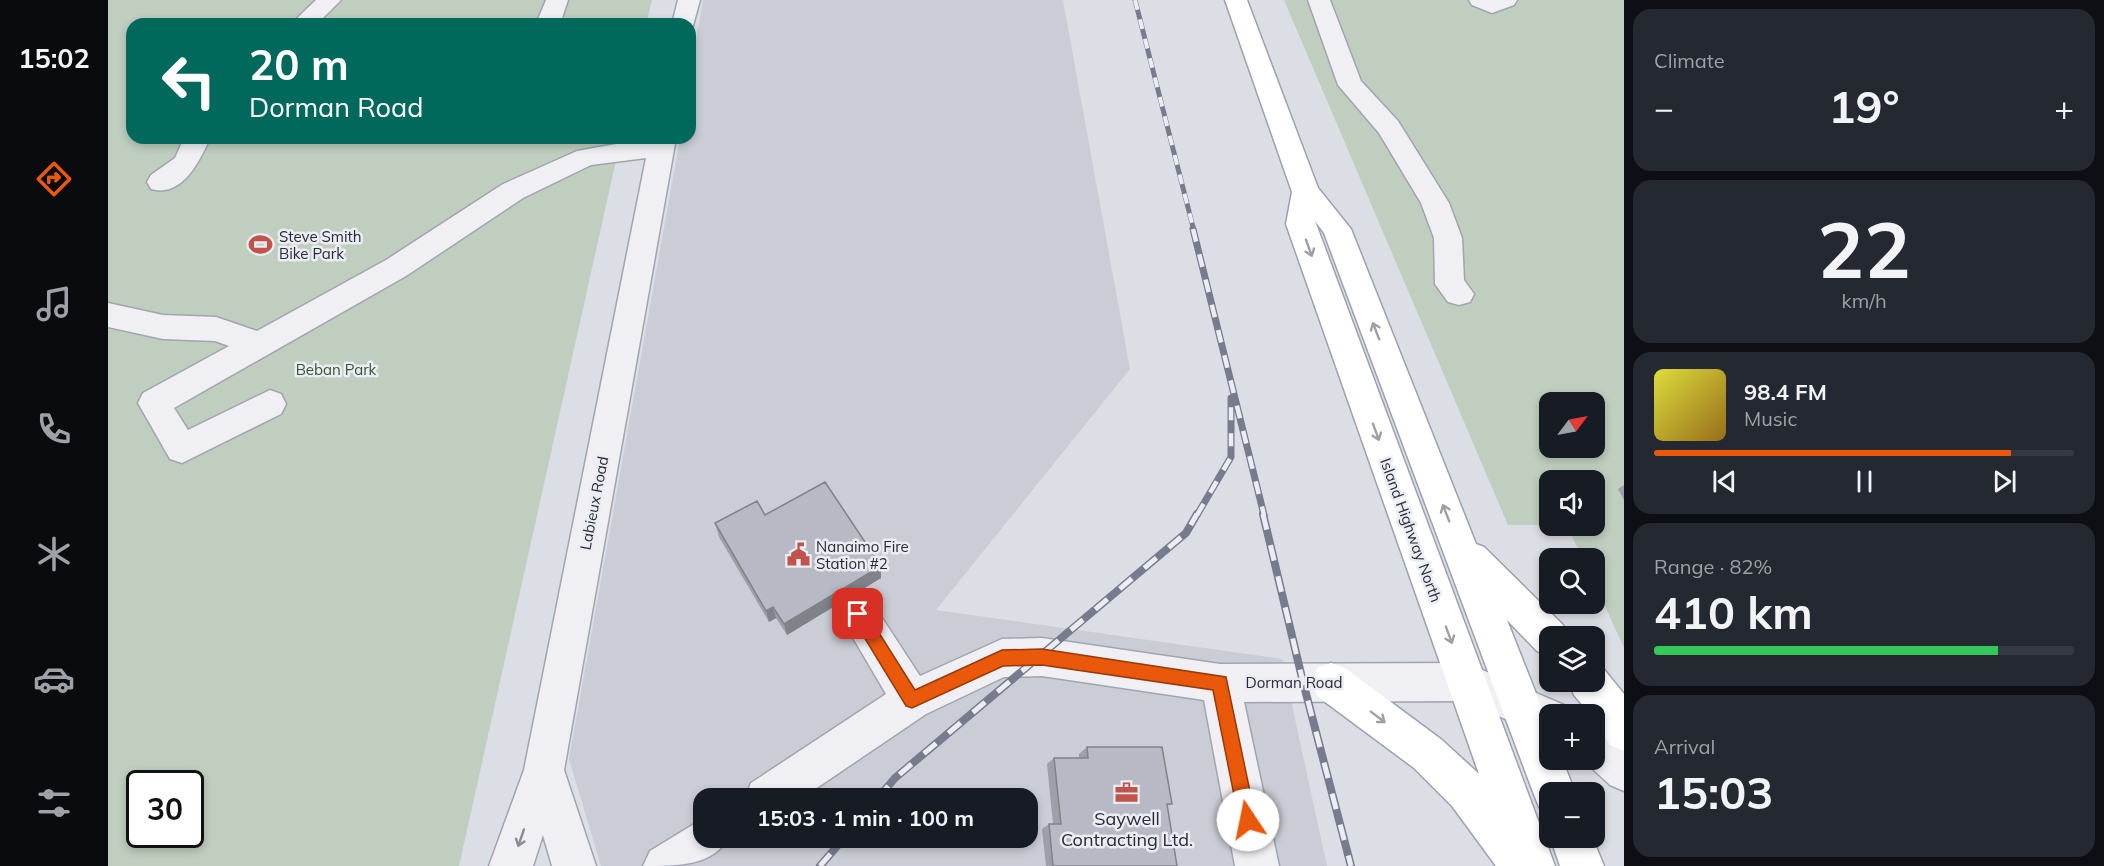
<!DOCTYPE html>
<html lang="en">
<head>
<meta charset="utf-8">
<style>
	:root { --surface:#171b24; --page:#242831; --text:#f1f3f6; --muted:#9ea1a6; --line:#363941; --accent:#ea580c }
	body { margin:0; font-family:Mulish,sans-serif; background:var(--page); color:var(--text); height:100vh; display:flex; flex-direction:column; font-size:22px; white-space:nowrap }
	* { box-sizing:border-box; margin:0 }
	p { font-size:20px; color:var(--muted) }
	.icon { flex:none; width:33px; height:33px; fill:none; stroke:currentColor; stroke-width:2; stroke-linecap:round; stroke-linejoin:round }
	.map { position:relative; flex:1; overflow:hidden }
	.panel { display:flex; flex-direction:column; gap:9px; padding:9px; background:#0d0f14; width:480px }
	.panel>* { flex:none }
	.hud { position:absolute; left:18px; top:18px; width:570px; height:126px; border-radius:18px; box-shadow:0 3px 9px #0003; background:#00695c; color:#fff; overflow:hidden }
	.needle { width:39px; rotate:58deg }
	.controls { position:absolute; left:1431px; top:392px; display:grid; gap:12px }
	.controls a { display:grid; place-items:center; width:66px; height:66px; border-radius:12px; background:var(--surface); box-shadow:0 3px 9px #0003; font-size:30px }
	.speed { position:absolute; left:18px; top:770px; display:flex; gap:12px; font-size:30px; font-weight:700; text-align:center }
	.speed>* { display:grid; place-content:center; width:78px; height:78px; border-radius:50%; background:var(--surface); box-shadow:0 3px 9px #0003; line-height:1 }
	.speed .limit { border:3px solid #111; border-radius:9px; background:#fff; color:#111 }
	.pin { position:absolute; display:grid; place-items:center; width:51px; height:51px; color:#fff; margin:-26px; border-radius:12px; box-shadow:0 3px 9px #0006 }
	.me { position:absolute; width:66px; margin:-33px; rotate:349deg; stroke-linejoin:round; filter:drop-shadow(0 0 4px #0008) }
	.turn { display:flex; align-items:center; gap:21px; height:126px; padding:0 24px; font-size:27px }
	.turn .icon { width:78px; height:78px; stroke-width:2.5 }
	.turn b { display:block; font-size:42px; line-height:51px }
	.big { font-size:45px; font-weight:700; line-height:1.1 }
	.panel .widget { flex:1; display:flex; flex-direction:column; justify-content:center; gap:9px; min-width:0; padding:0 21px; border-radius:18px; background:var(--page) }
	.panel .dial { align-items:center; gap:0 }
	.dial b { font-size:78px; line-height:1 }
	.song { display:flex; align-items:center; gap:18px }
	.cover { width:72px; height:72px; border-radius:9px; background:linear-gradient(135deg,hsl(60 70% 55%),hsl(40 70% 35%)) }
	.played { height:6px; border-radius:3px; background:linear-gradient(90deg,var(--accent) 85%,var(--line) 85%) }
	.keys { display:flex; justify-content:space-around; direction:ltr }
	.heat { display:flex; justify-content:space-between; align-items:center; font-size:33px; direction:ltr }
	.charge { height:9px; border-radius:4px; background:linear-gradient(90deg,#34c759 82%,var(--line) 0) }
	.trip { position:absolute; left:585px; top:788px; width:345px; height:60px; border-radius:18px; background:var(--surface); box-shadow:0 3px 9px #0003; font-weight:700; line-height:60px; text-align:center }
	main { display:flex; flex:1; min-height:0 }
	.dock { display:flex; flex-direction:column; width:108px; justify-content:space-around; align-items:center; background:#090b0e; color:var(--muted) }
	.dock .icon { width:42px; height:42px }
	.dock .current { color:var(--accent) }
	.dock b { font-size:27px; color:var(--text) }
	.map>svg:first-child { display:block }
</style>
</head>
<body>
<main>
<nav class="dock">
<b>15:02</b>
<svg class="icon current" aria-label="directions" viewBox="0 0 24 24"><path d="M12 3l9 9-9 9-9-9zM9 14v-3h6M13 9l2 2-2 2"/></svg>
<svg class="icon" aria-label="music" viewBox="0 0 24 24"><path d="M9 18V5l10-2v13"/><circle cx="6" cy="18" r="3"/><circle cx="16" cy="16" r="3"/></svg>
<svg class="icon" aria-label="phone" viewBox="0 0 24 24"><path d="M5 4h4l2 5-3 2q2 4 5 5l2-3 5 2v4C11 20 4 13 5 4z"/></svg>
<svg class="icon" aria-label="climate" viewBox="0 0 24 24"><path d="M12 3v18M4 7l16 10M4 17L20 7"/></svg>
<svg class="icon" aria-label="car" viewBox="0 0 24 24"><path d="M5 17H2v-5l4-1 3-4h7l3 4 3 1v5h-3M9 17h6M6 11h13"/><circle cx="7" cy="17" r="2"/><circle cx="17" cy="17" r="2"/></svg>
<svg class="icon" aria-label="filters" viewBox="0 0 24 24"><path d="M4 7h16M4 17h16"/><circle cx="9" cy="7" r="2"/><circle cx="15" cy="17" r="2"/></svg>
</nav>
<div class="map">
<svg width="1516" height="866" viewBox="0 0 1516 866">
	<rect width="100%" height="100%" fill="#dcdee5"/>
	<path fill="#cbcdd6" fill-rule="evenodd" d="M 595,0 L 955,0 L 1022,369 L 828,610 L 1174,659 L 1219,866 L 493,866 L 461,759 L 572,138 L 582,138 L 582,76 ZM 596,798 L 920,798 L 920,837 L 596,837 Z"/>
	<path fill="#bfcebe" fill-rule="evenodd" d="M 0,0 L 544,0 L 538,24 L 24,24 L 24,138 L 513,138 L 351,866 L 0,866 ZM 32,783 L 82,783 L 82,834 L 32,834 Z
		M 1176,0 L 1516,0 L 1516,648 L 1487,584 L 1486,558 L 1474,558 L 1459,525 L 1486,525 L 1486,480 L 1442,480 L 1441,525 L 1400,525 ZM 1442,402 L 1486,402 L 1486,447 L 1442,447 Z"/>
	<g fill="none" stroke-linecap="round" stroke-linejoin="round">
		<defs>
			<path id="minor" d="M 208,0 L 233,0 L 209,24 L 183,24 Z
				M 438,0 L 460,0 L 452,24 L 428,24 Z
				M 570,0 L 592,0 L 584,29 L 582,30 L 582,24 L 564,24 Z
				M 1200,0 L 1222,0 L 1253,81 L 1290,121 L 1341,203 L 1354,238 L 1356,280 L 1366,294 L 1362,302 L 1351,305 L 1340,302 L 1327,284 L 1326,238 L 1313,203 L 1271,133 L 1230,85 Z
				M 1361,0 L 1409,0 L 1406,5 L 1384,13 L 1364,5 Z
				M 76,138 L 102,138 C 92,161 74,198 43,189 L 39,182 L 43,175 L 67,158 Z
				M 542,138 L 568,138 L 456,770 L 488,866 L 444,866 L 435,835 L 425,866 L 381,866 L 416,770 L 538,158 L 483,165 L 415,198 L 298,276 L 66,408 L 80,430 L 162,390 L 173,394 L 178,404 L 173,414 L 74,463 L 62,459 L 30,403 L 35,393 L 121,346 L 107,341 L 55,339 L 0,327 L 0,303 L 55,315 L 108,317 L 149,331 L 278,260 L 395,184 L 469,151 Z
				M 750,596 L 763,601 L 812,676 L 894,639 L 934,638 L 1112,664 L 1358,663 L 1456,705 L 1460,714 L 1442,714 L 1442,739 L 1357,701 L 1136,702 L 1171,866 L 1127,866 L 1096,700 L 934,676 L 896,677 L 818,714 L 694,798 L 637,798 L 643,783 L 778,694 L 731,614 L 737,601 Z
				M 1486,723 L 1500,729 L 1516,743 L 1516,791 L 1502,785 L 1474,759 L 1486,759 Z
				M 596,818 L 596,837 L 621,837 C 605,866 571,866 535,866 L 542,851 Z"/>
			<path id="major" d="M 1117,0 L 1139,0 L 1210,188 L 1243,229 L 1368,544 L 1376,547 L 1455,625 L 1460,636 L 1442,636 L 1442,656 L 1429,651 L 1399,620 L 1442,729 L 1442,759 L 1454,759 L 1467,792 L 1442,792 L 1442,811 L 1431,807 L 1425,792 L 1216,233 L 1207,221 L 1447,866 L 1388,866 L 1344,806 L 1306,768 L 1209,696 L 1204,682 L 1209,668 L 1223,663 L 1237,668 L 1334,740 L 1371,774 L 1178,224 L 1184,192 Z
				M 1486,664 L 1494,667 L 1516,694 L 1516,751 L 1502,745 L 1486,720 L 1486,714 L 1482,714 L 1466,695 L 1461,681 L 1486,681 Z
				M 1442,837 L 1484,837 L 1496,866 L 1452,866 Z"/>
		</defs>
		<use href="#minor" stroke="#a2a4ae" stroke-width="3"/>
		<use href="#major" stroke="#9da0af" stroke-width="3"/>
		<use href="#minor" fill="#efeff4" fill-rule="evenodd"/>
		<use href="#major" fill="#fff" fill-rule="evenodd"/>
		<defs>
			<path id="rail-far2" d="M 1027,0 L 1086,231"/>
			<path id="rail-far1" d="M 1085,229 L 1156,515
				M 1089,515 L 1123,457 L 1123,398"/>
			<path id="rail" d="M 1155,514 L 1195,682 L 1243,866
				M 770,798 L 787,778 L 1078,533 L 1089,514
				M 712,866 L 737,837"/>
		</defs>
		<use href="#rail-far2" stroke="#777b8d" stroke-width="5"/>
		<use href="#rail-far1" stroke="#777b8d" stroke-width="7"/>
		<use href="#rail" stroke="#777b8d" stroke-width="8"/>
		<use href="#rail-far2" stroke="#ebedf3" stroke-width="4" stroke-dasharray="10" stroke-linecap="butt"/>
		<use href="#rail-far1" stroke="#ebedf3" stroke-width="4.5" stroke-dasharray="13" stroke-linecap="butt"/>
		<use href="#rail" stroke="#ebedf3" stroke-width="5" stroke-dasharray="16" stroke-linecap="butt"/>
	</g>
	<path fill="#9d9fa9" d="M 1516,485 L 1516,500 L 1510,489 Z
		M 657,515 L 773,566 L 773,578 L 679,635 L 668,618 L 661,622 L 611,537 L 607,523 Z
		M 979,747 L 1064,804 L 1059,806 L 1069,866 L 938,866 L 934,829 L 941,824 L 945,824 L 939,764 L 946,758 L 971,758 L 971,754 Z"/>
	<path fill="#808289" d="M 773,566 L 773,578 L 679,635 L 676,624 Z
		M 665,607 L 668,618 L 661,622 L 658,611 Z"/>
	<path fill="#b7b9c4" stroke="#808289" stroke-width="1.5" d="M 717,482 L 773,566 L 676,624 L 665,607 L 658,611 L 607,523 L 649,501 L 657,515 Z
		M 979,747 L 1054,747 L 1064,804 L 1059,804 L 1069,866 L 945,866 L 941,824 L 953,824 L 946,758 L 980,758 Z"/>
	<defs><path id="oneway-shaft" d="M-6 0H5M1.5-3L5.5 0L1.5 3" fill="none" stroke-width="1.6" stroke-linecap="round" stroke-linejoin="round" transform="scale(1.5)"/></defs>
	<g stroke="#9e9fa6">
		<use href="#oneway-shaft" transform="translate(1201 248) rotate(70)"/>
		<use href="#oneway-shaft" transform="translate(1268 331) rotate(-111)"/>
		<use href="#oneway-shaft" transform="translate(1268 432) rotate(70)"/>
		<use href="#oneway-shaft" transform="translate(1338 513) rotate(-111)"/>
		<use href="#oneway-shaft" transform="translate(1341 635) rotate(70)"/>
		<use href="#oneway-shaft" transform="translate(1270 717) rotate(37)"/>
	</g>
	<use stroke="#8c8c97" href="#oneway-shaft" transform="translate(413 838) rotate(109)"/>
	<path fill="#ea580c" stroke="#983908" stroke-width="1.5" d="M 750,606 L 756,609 L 807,690 L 894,650 L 934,649 L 1118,677 L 1148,820 L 1146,826 L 1140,829 L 1133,826 L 1131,820 L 1105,690 L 934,665 L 895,666 L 804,708 L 798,706 L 745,619 L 743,614 L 745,609 Z"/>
	<defs>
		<symbol id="stadium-bare" viewBox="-9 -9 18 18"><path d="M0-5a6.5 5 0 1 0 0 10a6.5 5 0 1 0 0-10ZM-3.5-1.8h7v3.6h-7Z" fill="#c0534b" stroke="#ebedf3" stroke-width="2.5" paint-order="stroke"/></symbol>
		<symbol id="civic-bare" viewBox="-9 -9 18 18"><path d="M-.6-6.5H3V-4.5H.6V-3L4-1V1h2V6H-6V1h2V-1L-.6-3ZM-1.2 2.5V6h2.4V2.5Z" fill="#c0534b" stroke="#ebedf3" stroke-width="2.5" paint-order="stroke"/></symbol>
		<symbol id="office-bare" viewBox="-9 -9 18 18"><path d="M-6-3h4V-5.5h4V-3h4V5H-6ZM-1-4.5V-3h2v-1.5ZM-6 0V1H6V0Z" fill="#c0534b" stroke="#ebedf3" stroke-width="2.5" paint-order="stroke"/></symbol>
	</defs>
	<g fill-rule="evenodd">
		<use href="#stadium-bare" x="136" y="228" width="33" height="33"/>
		<use href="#civic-bare" x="674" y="538" width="33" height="33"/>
		<use href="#office-bare" x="1002" y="776" width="33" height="33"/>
	</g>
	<g text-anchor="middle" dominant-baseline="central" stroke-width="5" stroke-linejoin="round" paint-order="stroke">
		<g font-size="15" fill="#282a3a" stroke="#ebedf3" text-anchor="start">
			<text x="171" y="236">Steve Smith<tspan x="171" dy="17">Bike Park</tspan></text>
			<text x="708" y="546">Nanaimo Fire<tspan x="708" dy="17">Station #2</tspan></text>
		</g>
		<g font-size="15" fill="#365437" stroke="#ebedf3">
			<text x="228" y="369">Beban Park</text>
		</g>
		<g font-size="15" fill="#282a3a" stroke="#ebedf3">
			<text transform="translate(486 503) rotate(-79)">Labieux Road</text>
			<text transform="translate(1303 530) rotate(70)">Island Highway North</text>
			<text x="1186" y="682">Dorman Road</text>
		</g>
		<g font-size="18" fill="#282a3a" stroke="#ebedf3">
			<text x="1019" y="818">Saywell<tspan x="1019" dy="21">Contracting Ltd.</tspan></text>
		</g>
	</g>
</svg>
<div class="controls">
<a><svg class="needle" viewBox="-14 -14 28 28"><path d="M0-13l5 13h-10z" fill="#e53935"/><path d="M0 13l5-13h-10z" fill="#9ea1a6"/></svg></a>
<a><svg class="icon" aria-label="sound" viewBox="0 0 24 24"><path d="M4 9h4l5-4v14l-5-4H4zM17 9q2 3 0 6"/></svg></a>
<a><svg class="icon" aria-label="search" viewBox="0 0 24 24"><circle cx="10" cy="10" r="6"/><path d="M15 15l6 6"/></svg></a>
<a><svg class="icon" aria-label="layers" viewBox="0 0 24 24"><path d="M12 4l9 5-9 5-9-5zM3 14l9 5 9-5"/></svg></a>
<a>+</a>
<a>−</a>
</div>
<div class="speed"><div class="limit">30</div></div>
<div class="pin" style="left:750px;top:614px;background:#d93025"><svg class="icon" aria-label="arrive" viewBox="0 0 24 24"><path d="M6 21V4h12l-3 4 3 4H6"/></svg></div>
<svg class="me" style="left:1140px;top:820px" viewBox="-20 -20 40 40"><circle r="19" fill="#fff"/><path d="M0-13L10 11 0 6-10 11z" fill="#ea580c"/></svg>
<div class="trip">15:03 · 1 min · 100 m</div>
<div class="hud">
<div class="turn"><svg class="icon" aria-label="left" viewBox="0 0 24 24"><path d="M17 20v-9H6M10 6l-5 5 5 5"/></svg><div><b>20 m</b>Dorman Road</div></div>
</div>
</div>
<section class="panel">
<div class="widget"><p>Climate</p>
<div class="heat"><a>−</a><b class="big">19°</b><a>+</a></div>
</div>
<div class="widget dial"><b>22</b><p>km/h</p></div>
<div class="widget">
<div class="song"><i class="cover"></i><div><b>98.4 FM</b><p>Music</p></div></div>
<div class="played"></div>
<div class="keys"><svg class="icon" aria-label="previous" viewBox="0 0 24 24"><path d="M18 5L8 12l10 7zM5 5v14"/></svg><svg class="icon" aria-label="pause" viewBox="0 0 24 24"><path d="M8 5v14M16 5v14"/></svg><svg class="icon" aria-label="next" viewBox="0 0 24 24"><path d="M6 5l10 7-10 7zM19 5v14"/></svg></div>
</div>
<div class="widget"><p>Range · 82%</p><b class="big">410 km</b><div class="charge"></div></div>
<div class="widget"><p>Arrival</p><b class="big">15:03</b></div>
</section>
</main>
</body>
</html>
